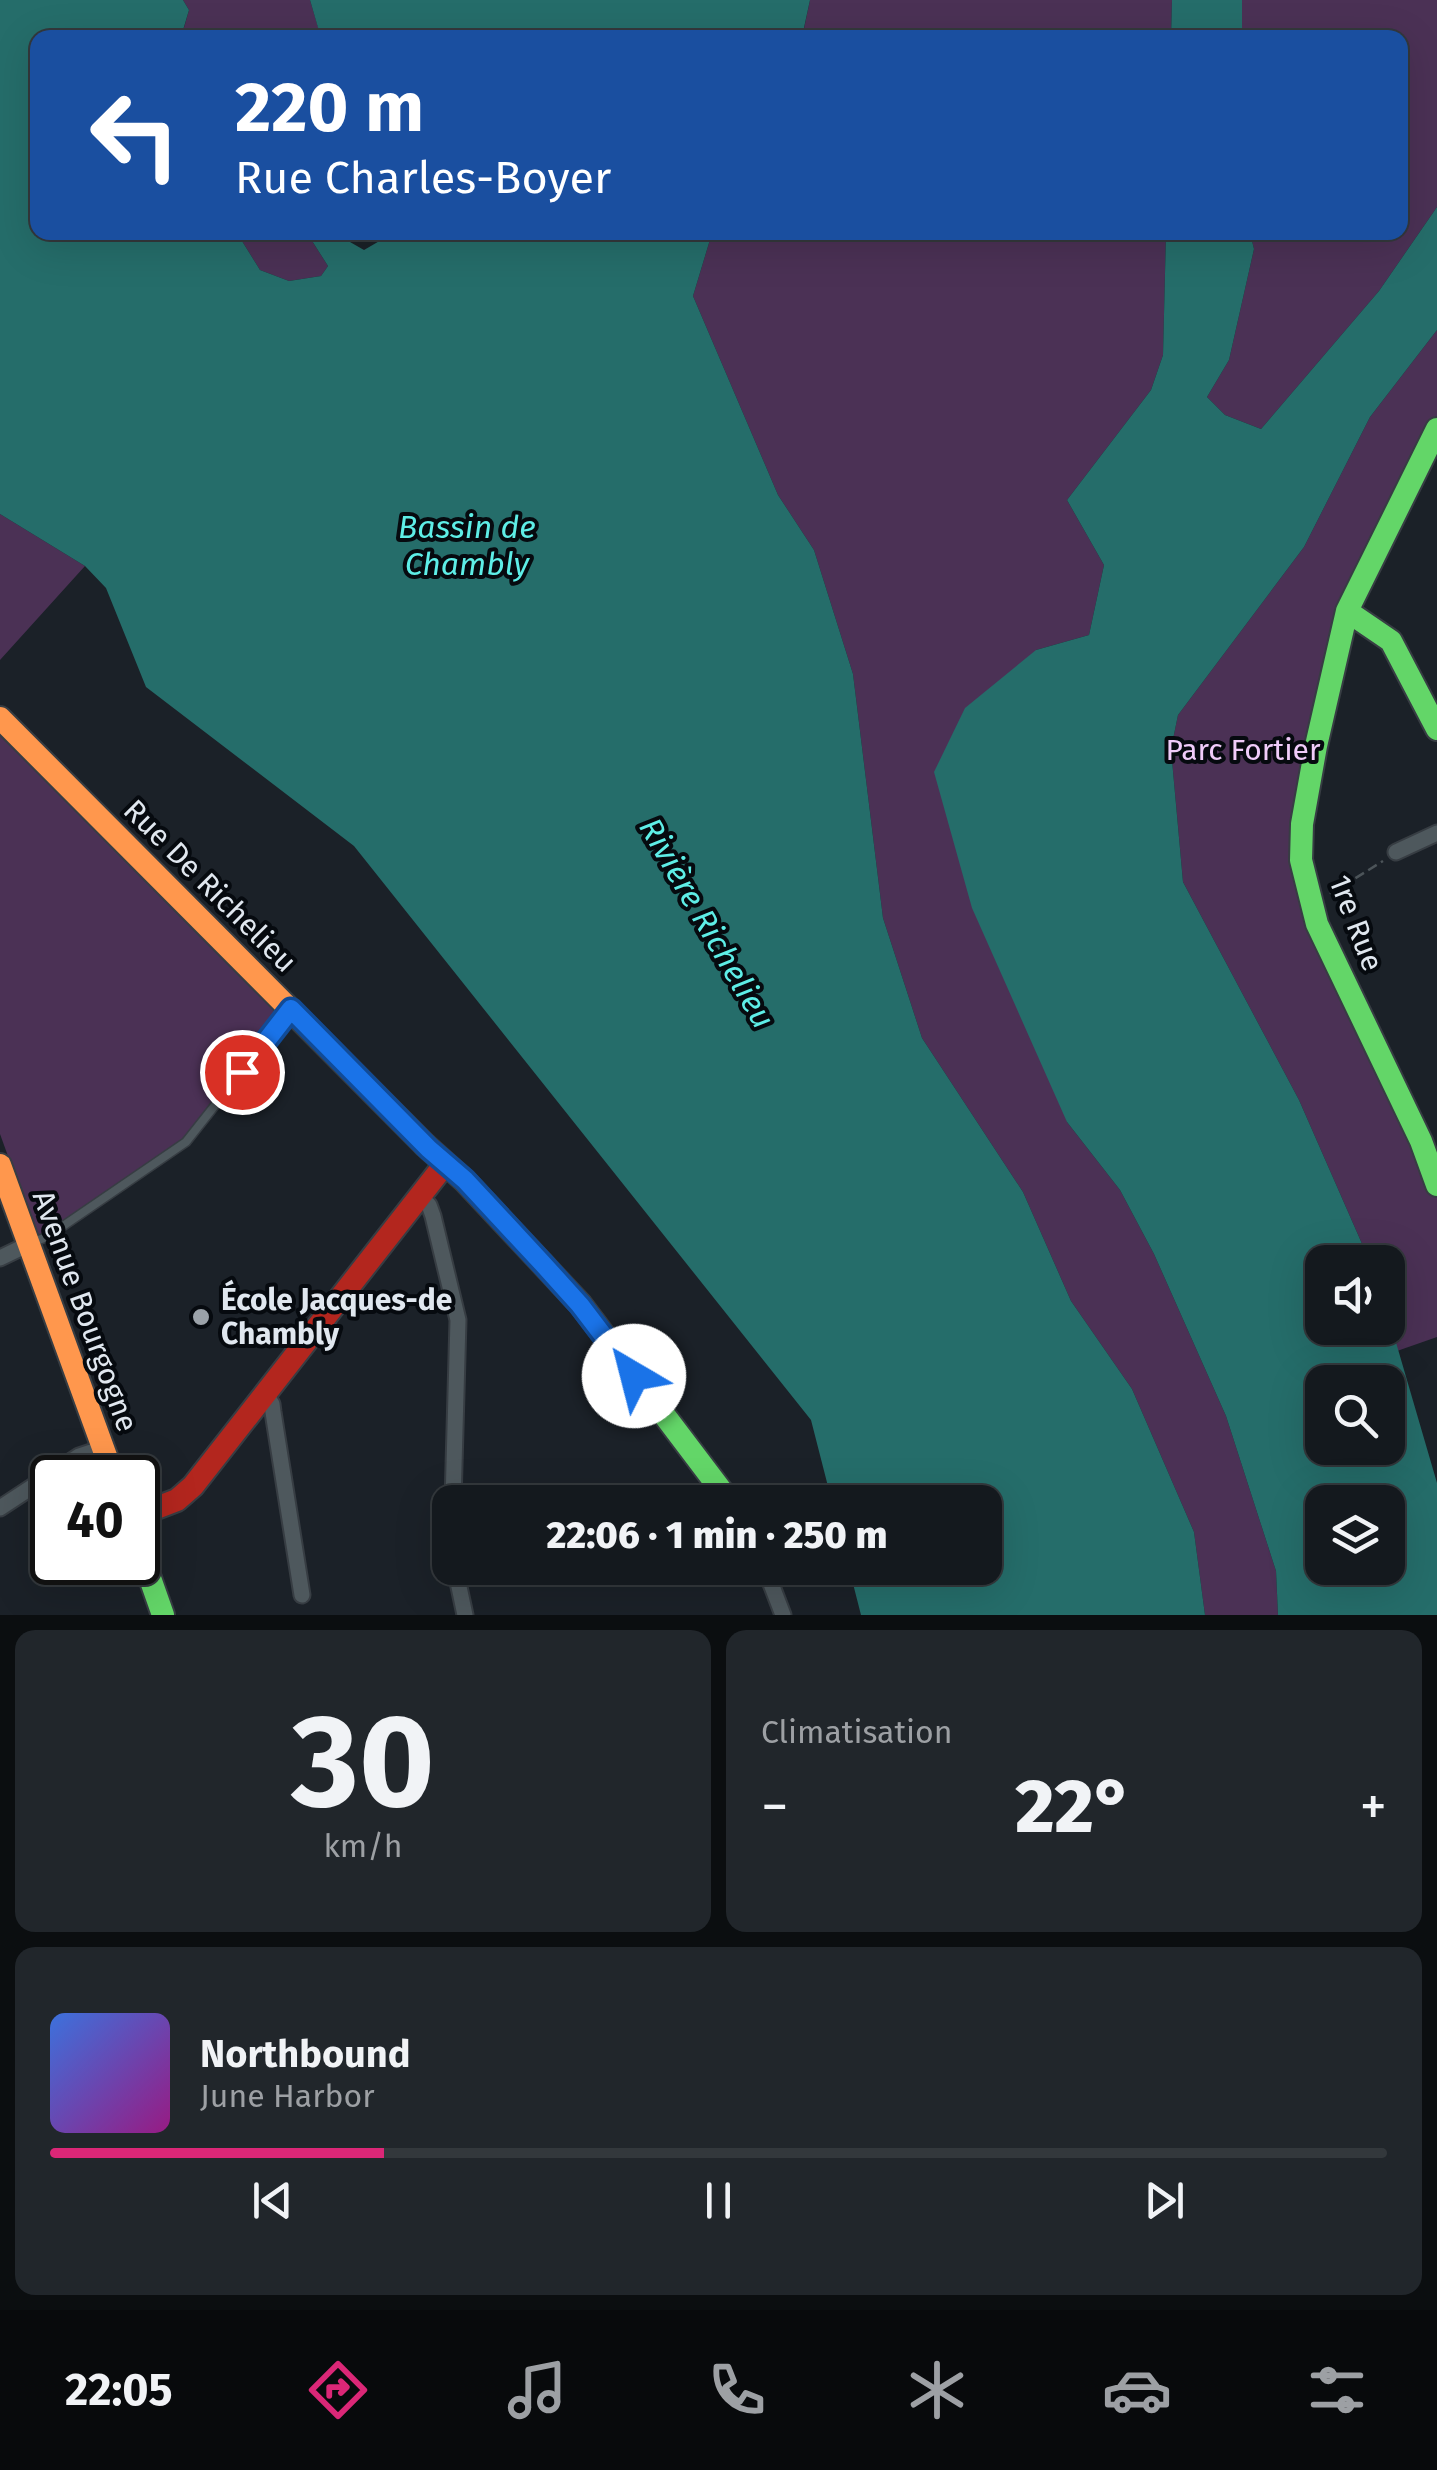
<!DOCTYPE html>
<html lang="fr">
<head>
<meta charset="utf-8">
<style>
	:root { --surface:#14191e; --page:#21262b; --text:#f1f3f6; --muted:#9da0a4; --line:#33383c; --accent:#db2777 }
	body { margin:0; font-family:"Fira Sans",sans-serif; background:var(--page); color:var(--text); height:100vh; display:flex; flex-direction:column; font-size:38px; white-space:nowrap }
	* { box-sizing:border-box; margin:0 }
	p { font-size:32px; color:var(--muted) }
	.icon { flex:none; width:55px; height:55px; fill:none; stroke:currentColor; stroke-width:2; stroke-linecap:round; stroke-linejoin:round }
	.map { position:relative; height:1615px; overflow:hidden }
	.panel { display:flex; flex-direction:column; gap:15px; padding:15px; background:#0b0e10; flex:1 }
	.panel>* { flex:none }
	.guide { position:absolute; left:30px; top:30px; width:1378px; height:210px; border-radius:20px; box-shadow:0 10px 40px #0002,0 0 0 2px var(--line); background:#1a4fa0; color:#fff; overflow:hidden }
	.fabs { position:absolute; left:1305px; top:1245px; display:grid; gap:20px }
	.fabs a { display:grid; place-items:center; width:100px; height:100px; border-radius:20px; background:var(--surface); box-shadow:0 10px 40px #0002,0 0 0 2px var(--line); font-size:50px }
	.speed { position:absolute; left:30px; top:1455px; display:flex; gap:20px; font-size:50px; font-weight:700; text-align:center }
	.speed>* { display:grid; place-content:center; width:130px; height:130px; border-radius:50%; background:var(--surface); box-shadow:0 10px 40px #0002,0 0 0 2px var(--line); line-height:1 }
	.speed .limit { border:5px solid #111; border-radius:15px; background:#fff; color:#111 }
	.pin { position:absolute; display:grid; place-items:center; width:85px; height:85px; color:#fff; margin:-42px; border:5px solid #fff; border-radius:50%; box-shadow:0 2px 10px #0007 }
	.me { position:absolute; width:110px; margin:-55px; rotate:323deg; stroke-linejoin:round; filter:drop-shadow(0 0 8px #0008) }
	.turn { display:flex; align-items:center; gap:35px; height:210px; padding:0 40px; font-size:45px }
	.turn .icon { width:130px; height:130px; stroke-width:2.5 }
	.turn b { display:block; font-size:70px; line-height:85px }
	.big { font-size:75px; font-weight:800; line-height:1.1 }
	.panel .card { flex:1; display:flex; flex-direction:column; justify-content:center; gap:15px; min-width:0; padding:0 35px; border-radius:20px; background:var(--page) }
	.panel .dial { align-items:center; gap:0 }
	.dial b { font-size:130px; line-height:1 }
	.song { display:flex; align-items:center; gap:30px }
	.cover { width:120px; height:120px; border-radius:15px; background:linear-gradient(135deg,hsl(220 70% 55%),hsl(310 70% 35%)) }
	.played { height:10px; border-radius:5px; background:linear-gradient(90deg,var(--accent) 25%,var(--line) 25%) }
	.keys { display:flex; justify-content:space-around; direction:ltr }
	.heat { display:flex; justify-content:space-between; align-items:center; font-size:55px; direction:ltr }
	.panel .tiles { flex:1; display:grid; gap:15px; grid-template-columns:1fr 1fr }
	.card:last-child { grid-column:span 2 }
	.trip { position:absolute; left:432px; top:1485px; width:570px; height:100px; border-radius:20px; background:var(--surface); box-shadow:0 10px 40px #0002,0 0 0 2px var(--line); font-weight:800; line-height:100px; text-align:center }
	.tabs { display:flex; height:160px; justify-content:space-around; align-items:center; background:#080a0c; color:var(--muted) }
	.tabs .icon { width:70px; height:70px }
	.tabs .selected { color:var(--accent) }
	.tabs b { font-size:45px; color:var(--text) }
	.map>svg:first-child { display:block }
</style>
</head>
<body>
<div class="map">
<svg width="1437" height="1615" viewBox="0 0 1437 1615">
	<rect width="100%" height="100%" fill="#1b2128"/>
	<path fill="#4b3155" d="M 183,0 L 310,0 L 321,37 L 181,38 L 189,10 Z
		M 810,0 L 1172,0 L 1171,37 L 802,38 Z
		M 1242,0 L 1437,0 L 1437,207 L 1379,291 L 1261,429 L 1225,415 L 1207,397 L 1229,360 L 1254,249 L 1250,233 L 1400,232 L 1400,38 L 1242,37 Z
		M 237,233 L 307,233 L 328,266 L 321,276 L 289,281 L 260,270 Z
		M 712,233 L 1166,233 L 1163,355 L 1151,390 L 1067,500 L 1104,565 L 1089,635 L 1036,650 L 1067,1122 L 1120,1190 L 1154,1254 L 1226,1416 L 1276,1571 L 1278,1615 L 1205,1615 L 1194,1532 L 1132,1389 L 1071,1301 L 1023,1192 L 922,1038 L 883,918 L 853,674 L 814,550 L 778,495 L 693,296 Z
		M 1437,330 L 1437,424 L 1356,589 L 1301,860 L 1437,1185 L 1437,1337 L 1397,1351 L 1388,1315 L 1388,1262 L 1370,1262 L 1299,1100 L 1183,882 L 1171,749 L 1178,715 L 1304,547 L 1370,417 Z
		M 0,514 L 85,566 L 0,660 Z
		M 0,718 L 291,1009 L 186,1142 L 38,1239 L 0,1134 Z"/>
	<path fill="#256d6a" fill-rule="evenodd" d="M 0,0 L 183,0 L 189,10 L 181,37 L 38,38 L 38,232 L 237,233 L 260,270 L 289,281 L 321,276 L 328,266 L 307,233 L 344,233 L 350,242 L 364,250 L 395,232 L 712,233 L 693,296 L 778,495 L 814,550 L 853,674 L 883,918 L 922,1038 L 1023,1192 L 1071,1301 L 1132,1389 L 1194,1532 L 1205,1615 L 861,1615 L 849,1568 L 985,1568 L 985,1502 L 832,1502 L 811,1420 L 354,846 L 146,687 L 106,588 L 85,566 L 0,514 Z
		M 310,0 L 810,0 L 802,37 L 321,38 Z
		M 1172,0 L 1242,0 L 1242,37 L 1171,37 Z
		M 1437,207 L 1437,330 L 1370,417 L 1304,547 L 1178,715 L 1171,749 L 1183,882 L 1299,1100 L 1370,1262 L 1322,1262 L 1322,1328 L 1388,1328 L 1388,1315 L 1437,1483 L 1437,1615 L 1278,1615 L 1276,1571 L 1226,1416 L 1154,1254 L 1120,1190 L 1067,1122 L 972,908 L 934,772 L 965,708 L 1036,650 L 1089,635 L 1104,565 L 1067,500 L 1151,390 L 1163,355 L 1166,233 L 1250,233 L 1254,249 L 1229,360 L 1207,397 L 1225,415 L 1261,429 L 1379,291 ZM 1322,1382 L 1388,1382 L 1388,1448 L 1322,1448 ZM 1322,1502 L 1388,1502 L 1388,1568 L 1322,1568 Z"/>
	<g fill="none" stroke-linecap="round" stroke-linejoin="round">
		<defs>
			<path id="lane" d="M 30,1243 L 47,1237 L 186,1142 L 288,1013"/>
			<path id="street" d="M 1396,852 L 1437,833
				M 420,1197 L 429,1205 L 433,1216 L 458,1320 L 453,1502
				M 0,1258 L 29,1244
				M 265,1393 L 272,1404 L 273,1412 L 302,1595
				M 0,1508 L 79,1456 L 103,1448
				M 455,1568 L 465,1615
				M 765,1568 L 783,1615"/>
			<path id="fast" d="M 1437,429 L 1347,611 L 1316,746 L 1302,824 L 1301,860 L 1317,924 L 1421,1141 L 1437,1185
				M 1347,611 L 1391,641 L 1437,729
				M 425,1145 L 465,1181 L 581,1305 L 730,1502
				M 138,1544 L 163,1615"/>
			<path id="slow" d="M 0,718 L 425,1145
				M 0,1165 L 114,1478"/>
			<path id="jam" d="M 138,1515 L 177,1500 L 193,1486 L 445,1164"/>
		</defs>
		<use href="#lane" stroke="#373d43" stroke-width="11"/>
		<use href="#street" stroke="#373d43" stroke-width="19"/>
		<use href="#fast" stroke="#373d43" stroke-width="26"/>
		<use href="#slow" stroke="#373d43" stroke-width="26"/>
		<use href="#jam" stroke="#373d43" stroke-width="26"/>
		<path stroke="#4c5459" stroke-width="2.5" stroke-dasharray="10 5" stroke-linecap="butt" d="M 1330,894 L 1383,861"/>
		<use href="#lane" stroke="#4e585d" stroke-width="8"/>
		<use href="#street" stroke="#4e585d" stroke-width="15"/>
		<use href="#fast" stroke="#63d668" stroke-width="22"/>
		<use href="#slow" stroke="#ff974d" stroke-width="22"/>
		<use href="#jam" stroke="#b3261e" stroke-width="22"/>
	</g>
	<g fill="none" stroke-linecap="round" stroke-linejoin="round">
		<defs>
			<path id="route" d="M 242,1072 L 291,1009 L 429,1149 L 465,1180 L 543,1264 L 580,1305 L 634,1376"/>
		</defs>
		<use href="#route" stroke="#114b97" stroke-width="25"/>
		<use href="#route" stroke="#1a73e8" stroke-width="18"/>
	</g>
	<circle fill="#9ba2a9" stroke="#060a0f" stroke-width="4" cx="201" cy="1317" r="10"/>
	<g text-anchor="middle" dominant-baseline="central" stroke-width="8" stroke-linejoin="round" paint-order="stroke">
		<g font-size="30" fill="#f0ccfa" stroke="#060a0f">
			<text x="1243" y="750">Parc Fortier</text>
		</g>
		<g font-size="30" fill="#e0e7ef" stroke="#060a0f">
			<text transform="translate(210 886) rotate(45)">Rue De Richelieu</text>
			<text transform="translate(1356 923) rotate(69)">1re Rue</text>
			<text transform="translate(85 1311) rotate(70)">Avenue Bourgogne</text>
		</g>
		<g font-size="30" font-weight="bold" fill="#e0e7ef" stroke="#060a0f" text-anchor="start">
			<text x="221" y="1300">École Jacques-de<tspan x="221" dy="34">Chambly</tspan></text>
		</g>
		<g font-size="32" font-style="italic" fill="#5eeee7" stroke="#060a0f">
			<text x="467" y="527">Bassin de<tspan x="467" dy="37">Chambly</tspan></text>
			<text transform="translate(707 923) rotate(60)">Rivière Richelieu</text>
		</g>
	</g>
</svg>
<div class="fabs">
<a><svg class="icon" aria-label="sound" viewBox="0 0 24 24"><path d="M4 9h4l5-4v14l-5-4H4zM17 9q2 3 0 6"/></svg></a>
<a><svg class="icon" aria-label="search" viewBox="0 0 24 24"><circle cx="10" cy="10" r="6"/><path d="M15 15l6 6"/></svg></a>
<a><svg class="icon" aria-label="layers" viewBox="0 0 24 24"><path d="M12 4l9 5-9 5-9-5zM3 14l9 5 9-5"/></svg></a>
</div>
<div class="speed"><div class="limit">40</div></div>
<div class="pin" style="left:242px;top:1072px;background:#d93025"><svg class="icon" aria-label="arrive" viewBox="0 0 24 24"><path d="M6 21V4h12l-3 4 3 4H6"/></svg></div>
<svg class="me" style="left:634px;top:1376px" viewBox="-20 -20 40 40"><circle r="19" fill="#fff"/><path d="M0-13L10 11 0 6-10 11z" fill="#1a73e8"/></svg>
<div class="trip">22:06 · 1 min · 250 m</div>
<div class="guide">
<div class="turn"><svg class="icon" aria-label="left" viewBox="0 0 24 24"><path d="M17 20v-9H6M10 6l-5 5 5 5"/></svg><div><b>220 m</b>Rue Charles-Boyer</div></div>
</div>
</div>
<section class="panel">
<div class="tiles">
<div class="card dial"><b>30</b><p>km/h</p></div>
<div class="card"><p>Climatisation</p>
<div class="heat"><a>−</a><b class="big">22°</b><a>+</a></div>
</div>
<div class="card">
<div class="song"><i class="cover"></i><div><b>Northbound</b><p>June Harbor</p></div></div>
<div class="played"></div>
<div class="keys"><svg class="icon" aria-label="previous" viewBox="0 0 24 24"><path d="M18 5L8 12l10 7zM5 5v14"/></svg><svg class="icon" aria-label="pause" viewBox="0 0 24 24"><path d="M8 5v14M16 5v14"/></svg><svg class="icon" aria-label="next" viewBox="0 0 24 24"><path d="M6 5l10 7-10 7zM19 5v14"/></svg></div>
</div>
</div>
</section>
<nav class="tabs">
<b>22:05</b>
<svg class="icon selected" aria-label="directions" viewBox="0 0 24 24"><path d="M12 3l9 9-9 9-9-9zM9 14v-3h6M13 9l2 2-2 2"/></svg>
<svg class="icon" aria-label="music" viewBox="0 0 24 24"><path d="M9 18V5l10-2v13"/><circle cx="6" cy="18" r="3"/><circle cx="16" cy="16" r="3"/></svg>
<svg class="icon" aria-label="phone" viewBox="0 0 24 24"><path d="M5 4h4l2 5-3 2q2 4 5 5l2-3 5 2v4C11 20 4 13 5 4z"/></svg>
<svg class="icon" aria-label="climate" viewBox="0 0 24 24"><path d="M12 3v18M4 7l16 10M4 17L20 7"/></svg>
<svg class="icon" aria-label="car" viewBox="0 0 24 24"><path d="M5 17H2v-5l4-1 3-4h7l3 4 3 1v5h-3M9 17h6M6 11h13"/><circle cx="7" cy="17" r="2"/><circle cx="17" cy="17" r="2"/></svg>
<svg class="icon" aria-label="filters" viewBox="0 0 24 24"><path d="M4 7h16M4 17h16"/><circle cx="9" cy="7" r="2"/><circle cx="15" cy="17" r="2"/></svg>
</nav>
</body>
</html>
